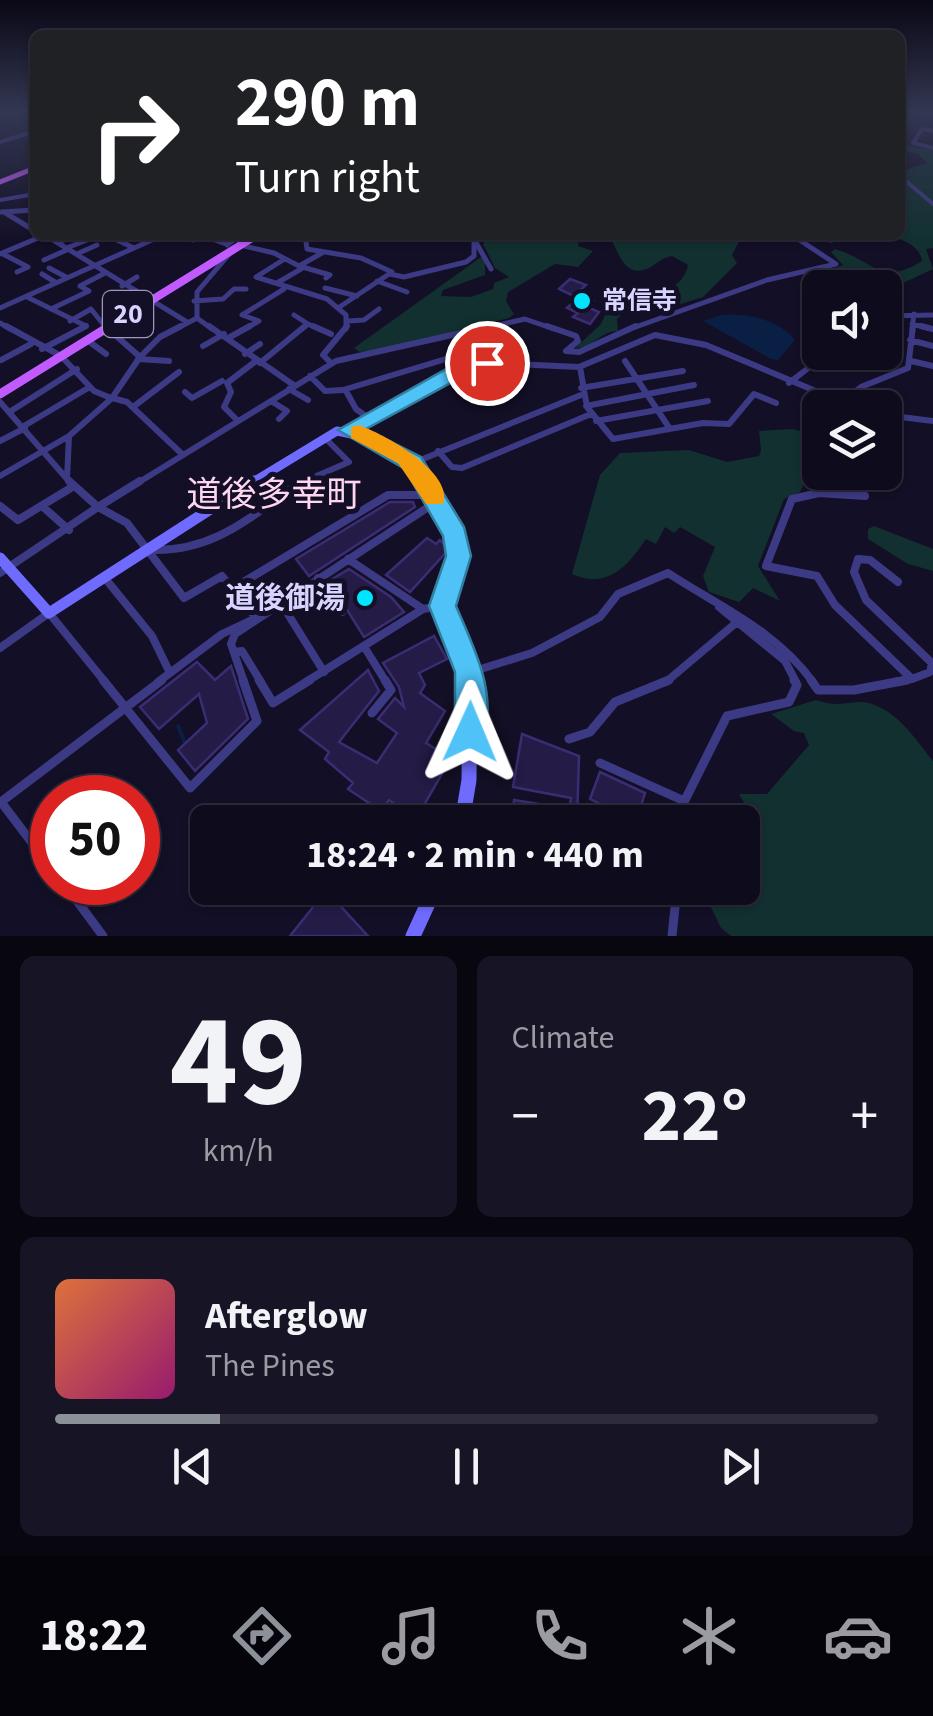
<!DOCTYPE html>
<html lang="en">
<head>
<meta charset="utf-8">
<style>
	:root { --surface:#0e0b1c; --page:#171425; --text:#f1f3f6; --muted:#9b9ba3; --line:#2e2b3b; --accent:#8c9099 }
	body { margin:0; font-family:"Source Sans 3","Noto Sans JP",sans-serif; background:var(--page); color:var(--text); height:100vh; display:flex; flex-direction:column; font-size:38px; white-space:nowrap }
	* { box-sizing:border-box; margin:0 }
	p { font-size:32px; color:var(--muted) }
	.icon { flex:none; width:55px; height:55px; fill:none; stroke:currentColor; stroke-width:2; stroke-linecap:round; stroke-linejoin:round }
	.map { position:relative; height:936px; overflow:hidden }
	.sheet { display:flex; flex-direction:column; gap:20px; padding:20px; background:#08060f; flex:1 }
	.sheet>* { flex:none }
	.banner { position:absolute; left:30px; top:30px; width:875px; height:210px; border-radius:15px; box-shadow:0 2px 8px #0004,0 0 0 2px var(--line); background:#202124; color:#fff; overflow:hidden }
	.buttons { position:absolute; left:802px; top:270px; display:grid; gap:20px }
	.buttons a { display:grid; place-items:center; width:100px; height:100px; border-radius:15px; background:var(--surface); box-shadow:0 2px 8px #0004,0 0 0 2px var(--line); font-size:50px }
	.speed { position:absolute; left:30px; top:775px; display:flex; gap:20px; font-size:50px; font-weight:700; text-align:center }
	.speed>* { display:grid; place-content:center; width:130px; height:130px; border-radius:50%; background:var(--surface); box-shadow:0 2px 8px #0004,0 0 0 2px var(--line); line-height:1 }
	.speed .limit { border:15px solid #d22; background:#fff; color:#111 }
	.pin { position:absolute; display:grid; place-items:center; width:85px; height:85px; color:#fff; margin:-42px; border:5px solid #fff; border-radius:50%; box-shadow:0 2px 10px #0007 }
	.me { position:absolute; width:110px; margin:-55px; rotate:1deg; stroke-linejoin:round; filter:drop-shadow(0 0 8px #0008) }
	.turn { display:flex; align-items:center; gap:35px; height:210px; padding:0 40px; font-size:45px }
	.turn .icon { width:130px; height:130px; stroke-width:2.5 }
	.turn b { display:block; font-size:70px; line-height:85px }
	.big { font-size:75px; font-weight:700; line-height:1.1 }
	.sheet .tile { flex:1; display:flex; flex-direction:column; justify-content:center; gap:15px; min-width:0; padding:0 35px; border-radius:15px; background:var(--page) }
	.sheet .dial { align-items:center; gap:0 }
	.dial b { font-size:130px; line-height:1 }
	.song { display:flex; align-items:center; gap:30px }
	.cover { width:120px; height:120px; border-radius:15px; background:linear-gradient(135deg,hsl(20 70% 55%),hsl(320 70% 35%)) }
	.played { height:10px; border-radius:5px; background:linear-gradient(90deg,var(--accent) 20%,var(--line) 20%) }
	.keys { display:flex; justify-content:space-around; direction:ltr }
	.heat { display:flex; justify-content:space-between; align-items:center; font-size:55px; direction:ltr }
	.sheet .tiles { flex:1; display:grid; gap:20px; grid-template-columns:1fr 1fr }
	.tile:last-child { grid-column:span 2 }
	.trip { position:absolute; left:190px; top:805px; width:570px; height:100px; border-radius:15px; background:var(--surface); box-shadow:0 2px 8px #0004,0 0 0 2px var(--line); font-weight:700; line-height:100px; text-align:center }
	.tab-bar { display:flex; height:160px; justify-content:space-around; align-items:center; background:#06040b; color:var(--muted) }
	.tab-bar .icon { width:70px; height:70px }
	.tab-bar .on { color:var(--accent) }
	.tab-bar b { font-size:45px; color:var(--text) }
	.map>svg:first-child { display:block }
</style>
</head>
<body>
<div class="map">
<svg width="933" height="936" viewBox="0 0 933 936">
	<rect width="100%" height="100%" fill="#130f26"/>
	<path fill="#12302f" d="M 900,145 L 933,150 L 933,248 L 926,249 L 933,269 L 901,284 L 883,284 L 869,276 L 805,279 L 843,265 L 831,252 L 835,249 C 875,261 880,287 922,261 C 919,243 900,239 884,235 L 900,235 L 905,170 L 927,163 L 918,154 L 900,150 Z
		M 521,235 L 534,239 L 538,235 L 580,235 L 578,246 L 593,251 L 578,267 L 555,264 L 508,292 L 506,301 L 514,314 L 509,318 L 381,350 L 360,352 L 354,348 L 481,257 L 485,257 L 485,275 L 443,290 L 441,296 L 471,297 L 493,289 L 494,283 L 509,277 L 495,268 L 483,244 L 488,238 Z
		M 608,235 L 741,235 L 741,238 L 732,255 L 737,263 L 703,297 L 668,308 L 661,304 L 675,301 C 661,293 630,308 617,319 L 618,331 C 600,331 594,348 575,348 L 601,324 L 609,306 C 637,294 681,299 688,265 L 672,256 C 661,258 658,263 649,268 C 622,280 619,249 608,235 Z
		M 792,429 L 820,436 L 820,459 L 814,462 L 800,492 L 784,499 L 758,566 L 780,601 L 753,588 L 739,602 L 709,592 L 703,576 L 715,547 L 680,527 L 674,533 L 665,527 L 656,544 L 646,539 C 628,566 607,590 572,574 L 600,475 L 620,453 L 689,450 L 727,462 L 759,456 L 761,451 L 759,431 Z
		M 874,526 L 933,549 L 933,571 L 908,564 L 868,539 L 868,529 Z
		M 816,700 C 842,709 852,699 869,703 C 898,711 916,740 933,761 L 933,936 L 731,936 L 721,928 L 708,901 L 712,888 L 742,888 L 742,822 L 749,811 L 739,794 L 767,794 L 809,745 L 804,733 L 794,731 L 771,714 Z"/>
	<path fill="#0a1f44" d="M 721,315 C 747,312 781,321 795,340 L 778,360 L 771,359 L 703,321 Z"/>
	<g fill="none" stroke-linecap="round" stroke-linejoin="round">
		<path stroke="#0a1f44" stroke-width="4" d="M 178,726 L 185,743"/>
	</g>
	<path fill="#241b47" stroke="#3b2d73" stroke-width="2.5" d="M 570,279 L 586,285 L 578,292 L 593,301 L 587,307 L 599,312 L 590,324 L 573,317 L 578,313 L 567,308 L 578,298 L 559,289 Z
		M 390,502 L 413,502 L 415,507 L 309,576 L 296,559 Z
		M 427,538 L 436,544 L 440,540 L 449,549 L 410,592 L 386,575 Z
		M 349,569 L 391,597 L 404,612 L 364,637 L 329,581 Z
		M 434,636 L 447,659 L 419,673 L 425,685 L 420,693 L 445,711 L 426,743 L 451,758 L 416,819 L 389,800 L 381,811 L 348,789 L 353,783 L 325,759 L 329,752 L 300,730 L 368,670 L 379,691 L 339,742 L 377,763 L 397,733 L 378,719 L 395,698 L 404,707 L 399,687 L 383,663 Z
		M 197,662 L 215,680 L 231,666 L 248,719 L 195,771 L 178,750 L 207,723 L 199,694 L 159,729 L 140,707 Z
		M 522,734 L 579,756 L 577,822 L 499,822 L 513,813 L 514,800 L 569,809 L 571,798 L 513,787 Z
		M 600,772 L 645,793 L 636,822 L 590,799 Z
		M 326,897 L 330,902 L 333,898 L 368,936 L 290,936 L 317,902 L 320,905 Z"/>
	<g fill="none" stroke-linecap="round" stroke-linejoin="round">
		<path stroke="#3d3a85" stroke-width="4" d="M 929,112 L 933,114
			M 933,131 L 922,129 L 913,143 L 933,148
			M 0,142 L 35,131
			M 900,176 L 933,204
			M 0,200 L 35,194"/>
		<path stroke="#3d3a85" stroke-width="5" d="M 1,212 L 35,210
			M 4,212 L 35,231
			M 45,235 L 187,322
			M 182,235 L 193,240
			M 201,235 L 226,244
			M 305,235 L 307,249 L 361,258 L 392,272 L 338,308
			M 117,240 L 134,248
			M 59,242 L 76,235
			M 227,245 L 240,235
			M 240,245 L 274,253 L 299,266
			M 69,247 L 100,235
			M 79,253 L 97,245
			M 322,253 L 299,266 L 330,275 L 326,278
			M 0,254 L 45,235
			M 3,254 L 28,267 L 17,272
			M 44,260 L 69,249
			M 49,268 L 66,277
			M 42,274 L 55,282
			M 390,274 L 404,277 L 466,262 L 474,256 L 474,239 L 491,269
			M 256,277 L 327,299 L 346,315 L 346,329
			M 256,277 L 283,260
			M 377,281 L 407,292
			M 277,283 L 301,269
			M 122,286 L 137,277
			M 325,288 L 357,296
			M 27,297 L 86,326 L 81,329
			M 194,301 L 223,299 L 234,289 L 246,289
			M 0,308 L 163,235
			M 51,309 L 89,291 L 80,286 L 105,273
			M 294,315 L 308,324
			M 885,316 L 933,315
			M 197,318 L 212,329
			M 70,321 L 91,309 L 107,329
			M 349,321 L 364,320 L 379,309
			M 0,323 L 10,329
			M 912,324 L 932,329
			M 176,329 L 197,318 L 197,292 L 231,252
			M 245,329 L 259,321 L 242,315 L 284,289
			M 302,329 L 308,324 L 319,329
			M 481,329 L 525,319 L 554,329
			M 630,329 L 767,280 L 836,264 L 801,241 L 806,237 L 832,240 L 837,235
			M 912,329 L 914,314"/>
		<path stroke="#3d3a85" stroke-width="6" d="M 6,326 L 61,356 L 94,391 L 111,398
			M 105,326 L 140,357 L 112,398 L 127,402 L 183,455
			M 209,326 L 295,386
			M 313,326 L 331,334
			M 547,326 L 576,336 L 578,341 L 566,351 L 579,352 L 636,326
			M 921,326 L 933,329
			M 230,337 L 250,326
			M 87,340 L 106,354
			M 910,340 L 933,346
			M 203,346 L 224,334
			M 42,349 L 86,326
			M 245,354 L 260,344
			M 140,357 L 160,337 L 181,326
			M 138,359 L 169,361
			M 1,360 L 31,344
			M 625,361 L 670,429
			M 911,361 L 933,366
			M 330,362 L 323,355 L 347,326
			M 260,363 L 305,326
			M 464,367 L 492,363 L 579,367 L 655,335 L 706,345 L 856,408
			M 580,367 L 587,407 L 613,439 L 703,423 L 729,424 L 754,394 L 776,403
			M 310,376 L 325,391 L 343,390 L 469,352
			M 789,383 L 829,352
			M 581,388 L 683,371
			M 289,389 L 308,400
			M 346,391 L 356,409 L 367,417
			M 185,392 L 192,398 L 222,381
			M 271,401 L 287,411 L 279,419
			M 0,402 L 67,479
			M 839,404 L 861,387 L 908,368 L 913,326
			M 586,406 L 694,385
			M 133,407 L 179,372
			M 11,411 L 77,369
			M 885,415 L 933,421
			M 238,421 L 224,407 L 231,392 L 227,383 L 256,361
			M 596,421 L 708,401
			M 24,426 L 88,388
			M 348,430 L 464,367 L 475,341 L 493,332
			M 69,436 L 67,479 L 72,484
			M 0,441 L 25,428
			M 438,451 L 452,467 L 462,468 L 591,414
			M 413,463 L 581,395
			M 0,476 L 69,436 L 111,399
			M 136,484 L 336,361 L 492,326
			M 298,484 L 349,462 L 325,438"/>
		<path stroke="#3d3a85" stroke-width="8" d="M 69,481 L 98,507 L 140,481
			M 865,496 L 819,493 L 792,499 L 766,566 L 817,576 L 835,605 L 912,679 L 894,682
			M 0,506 L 18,520 L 74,486
			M 42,506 L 69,530
			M 151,550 C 216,552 252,515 302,481
			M 348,559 L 423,609
			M 0,573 L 98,507 L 127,523 L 184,598 L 222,576 L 256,618 L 222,634 L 158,682
			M 104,577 L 152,636 L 170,673
			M 318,578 L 342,612
			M 898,582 L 870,560 L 858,559 L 854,572 L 866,600 L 932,663 L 930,672 L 912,679
			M 232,589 L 388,495 L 433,495
			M 719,607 L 785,661 L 796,682
			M 286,611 L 324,672
			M 0,648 L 49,613 L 105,682
			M 365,648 L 386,682
			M 234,652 L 242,651 L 261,682
			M 471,672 L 532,653 L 600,617 L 618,594 L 668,573 C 720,607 775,630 813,682
			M 244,682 L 231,644 L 235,634 L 436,502
			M 306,682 L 423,609 L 441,606
			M 666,682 L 737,622"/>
		<path stroke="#3d3a85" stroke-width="9" d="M 103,680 L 190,788 L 257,721 L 243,680
			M 259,680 L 273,703 L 310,680
			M 811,680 L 818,690 L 854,690 L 907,680
			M 372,713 L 391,690 L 385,680
			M 569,739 L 590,732 L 615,702 L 669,680
			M 600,763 L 682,800
			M 1,802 L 162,680
			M 1,802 L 52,869
			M 674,822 L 727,716 L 789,702 L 797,685 L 794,680
			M 63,882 L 103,936
			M 436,890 L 456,894 L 473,888
			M 672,936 L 677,888"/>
		<path stroke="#6f6bff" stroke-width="9" d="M 250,484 L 337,431 L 376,439 L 427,484"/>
		<path stroke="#6f6bff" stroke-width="11" d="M 425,481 L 445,509 L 459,547 L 442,606 L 470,672 L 470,682
			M 0,558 L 49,613 L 254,481"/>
		<path stroke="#6f6bff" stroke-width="15" d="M 462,822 L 469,780 L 470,680
			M 413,936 L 435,888"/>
		<path stroke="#c25bff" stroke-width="5" d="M 0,182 L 35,168"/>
		<path stroke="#c25bff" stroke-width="8" d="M 105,329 L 257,235"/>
		<path stroke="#c25bff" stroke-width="9" d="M 0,394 L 110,326"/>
	</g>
	<linearGradient id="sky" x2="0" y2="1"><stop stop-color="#0a0815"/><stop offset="0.46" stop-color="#333752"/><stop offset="1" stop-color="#333752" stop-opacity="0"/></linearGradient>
	<rect width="933" height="243" fill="url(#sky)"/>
	<path fill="#4fc3f7" stroke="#337fa1" stroke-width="2.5" d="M 487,357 L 497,363 L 494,368 L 469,373 L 366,429 L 421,457 L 464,527 L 471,556 L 456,606 C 474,648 500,697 481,743 L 470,748 L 459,743 L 455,732 L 455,672 L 429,606 L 446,556 L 443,536 L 405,469 L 338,430 L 457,363 Z"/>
	<path fill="#f59e0b" d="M 358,425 C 383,433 455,473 443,504 L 426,504 L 398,463 L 351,438 L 351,427 Z"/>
	<g fill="#00e5ff" stroke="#130f26" stroke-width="4">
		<circle cx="582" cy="301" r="10"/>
		<circle cx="365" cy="598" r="10"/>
	</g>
	<g text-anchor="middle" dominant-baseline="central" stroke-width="10" stroke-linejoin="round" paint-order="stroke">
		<g font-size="25" font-weight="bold" fill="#d9d4ff" stroke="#130f26" text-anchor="start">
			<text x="602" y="301">常信寺</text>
		</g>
		<rect fill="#130f26" stroke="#9e99be" stroke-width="2.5" x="103" y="291" width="50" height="46" rx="8"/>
		<g font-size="28" font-weight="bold" fill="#d9d4ff">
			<text x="128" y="314">20</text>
		</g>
		<g font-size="30" font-weight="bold" fill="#d9d4ff" stroke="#130f26" text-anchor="end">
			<text x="345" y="598">道後御湯</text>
		</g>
		<g font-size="35" fill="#ffd6f0" stroke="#130f26">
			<text x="274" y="495">道後多幸町</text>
		</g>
	</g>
</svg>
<div class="buttons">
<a><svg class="icon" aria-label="sound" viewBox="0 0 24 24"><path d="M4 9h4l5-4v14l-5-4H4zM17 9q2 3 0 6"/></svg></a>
<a><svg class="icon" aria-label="layers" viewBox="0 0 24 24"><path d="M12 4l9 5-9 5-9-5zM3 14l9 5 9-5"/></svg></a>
</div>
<div class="speed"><div class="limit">50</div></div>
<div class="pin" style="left:487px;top:363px;background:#d93025"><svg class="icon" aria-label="arrive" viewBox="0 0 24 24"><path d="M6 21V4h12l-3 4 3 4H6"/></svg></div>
<svg class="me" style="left:470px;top:732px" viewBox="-20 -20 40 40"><path d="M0-17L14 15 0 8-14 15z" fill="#4fc3f7" stroke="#fff" stroke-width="4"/></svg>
<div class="trip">18:24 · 2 min · 440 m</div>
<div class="banner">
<div class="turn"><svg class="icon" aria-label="right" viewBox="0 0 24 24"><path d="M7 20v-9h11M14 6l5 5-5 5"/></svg><div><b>290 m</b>Turn right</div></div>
</div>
</div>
<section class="sheet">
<div class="tiles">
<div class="tile dial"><b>49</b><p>km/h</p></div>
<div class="tile"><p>Climate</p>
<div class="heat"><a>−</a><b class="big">22°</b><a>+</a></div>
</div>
<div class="tile">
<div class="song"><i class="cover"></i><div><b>Afterglow</b><p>The Pines</p></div></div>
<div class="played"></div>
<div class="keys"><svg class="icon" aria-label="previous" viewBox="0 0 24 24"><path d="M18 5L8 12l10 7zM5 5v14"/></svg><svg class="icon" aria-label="pause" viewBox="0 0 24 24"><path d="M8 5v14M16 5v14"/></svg><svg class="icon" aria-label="next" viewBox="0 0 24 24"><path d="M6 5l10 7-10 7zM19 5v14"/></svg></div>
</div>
</div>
</section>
<nav class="tab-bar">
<b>18:22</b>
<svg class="icon on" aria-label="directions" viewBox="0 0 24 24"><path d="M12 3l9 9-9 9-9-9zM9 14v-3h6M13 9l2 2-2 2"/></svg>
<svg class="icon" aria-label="music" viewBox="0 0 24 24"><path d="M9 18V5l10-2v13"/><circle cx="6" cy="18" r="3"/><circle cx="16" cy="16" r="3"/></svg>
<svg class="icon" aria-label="phone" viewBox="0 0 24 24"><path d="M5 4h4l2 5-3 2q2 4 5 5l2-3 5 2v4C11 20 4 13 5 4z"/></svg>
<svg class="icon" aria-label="climate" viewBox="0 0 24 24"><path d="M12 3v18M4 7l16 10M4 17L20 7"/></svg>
<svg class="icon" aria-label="car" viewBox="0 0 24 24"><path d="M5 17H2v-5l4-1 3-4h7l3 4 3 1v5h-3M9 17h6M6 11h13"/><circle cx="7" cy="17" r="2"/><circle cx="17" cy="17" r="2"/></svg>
</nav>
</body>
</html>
